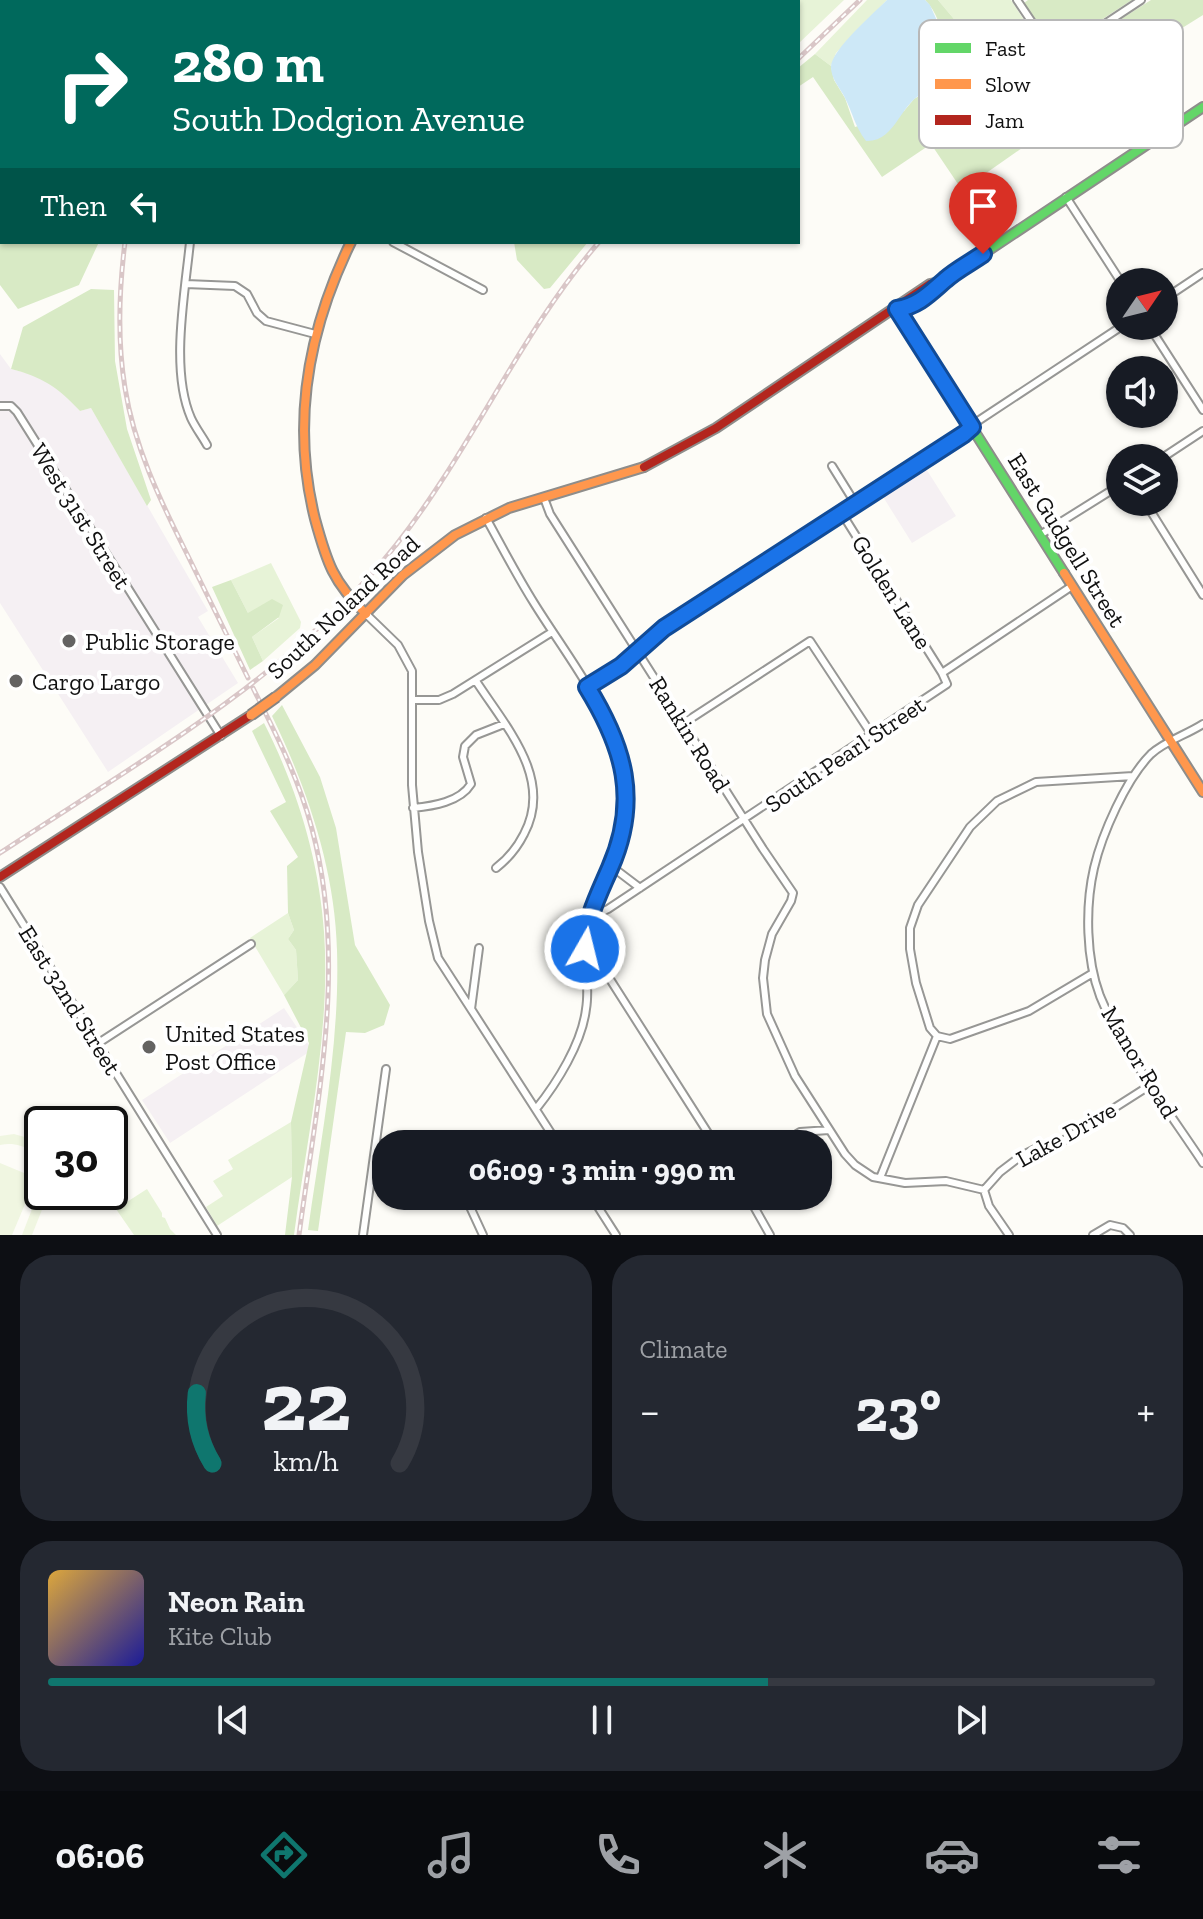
<!DOCTYPE html>
<html lang="en">
<head>
<meta charset="utf-8">
<style>
	:root { --surface:#171b24; --page:#242831; --text:#f1f3f6; --muted:#9ea1a6; --line:#363941; --accent:#0f766e }
	body { margin:0; font-family:"Zilla Slab",serif; background:var(--page); color:var(--text); height:100vh; display:flex; flex-direction:column; font-size:30px; white-space:nowrap }
	* { box-sizing:border-box; margin:0 }
	p { font-size:26px; color:var(--muted) }
	.icon { flex:none; width:44px; height:44px; fill:none; stroke:currentColor; stroke-width:2; stroke-linecap:round; stroke-linejoin:round }
	.map { position:relative; height:1235px; overflow:hidden }
	.details { display:flex; flex-direction:column; gap:20px; padding:20px; background:#0d0f14; flex:1 }
	.details>* { flex:none }
	.hud { position:absolute; left:0px; top:0px; width:800px; height:244px; box-shadow:0 2px 6px #0004; background:#00695c; color:#fff; overflow:hidden }
	.needle { width:52px; rotate:55deg }
	.tools { position:absolute; left:1106px; top:268px; display:grid; gap:16px }
	.tools a { display:grid; place-items:center; width:72px; height:72px; border-radius:50%; background:var(--surface); box-shadow:0 2px 6px #0004; font-size:40px }
	.speed { position:absolute; left:24px; top:1106px; display:flex; gap:16px; font-size:40px; font-weight:700; text-align:center }
	.speed>* { display:grid; place-content:center; width:104px; height:104px; border-radius:50%; background:var(--surface); box-shadow:0 2px 6px #0004; line-height:1 }
	.speed .limit { border:4px solid #111; border-radius:12px; background:#fff; color:#111 }
	.pin { position:absolute; display:grid; place-items:center; width:68px; height:68px; color:#fff; margin:-82px -34px; border-radius:50% 50% 50% 0; rotate:-45deg; box-shadow:0 0 8px #0007 }
	.pin .icon { rotate:45deg }
	.me { position:absolute; width:88px; margin:-44px; rotate:8deg; stroke-linejoin:round; filter:drop-shadow(0 0 6px #0008) }
	.turn { display:flex; align-items:center; gap:28px; height:168px; padding:0 40px; font-size:36px }
	.turn .icon { width:104px; height:104px; stroke-width:2.5 }
	.turn b { display:block; font-size:56px; line-height:68px }
	.then { display:flex; align-items:center; height:76px; padding:0 40px; background:#0003; gap:16px; font-size:30px }
	.big { font-size:60px; font-weight:700; line-height:1.1 }
	.details .card { flex:1; display:flex; flex-direction:column; justify-content:center; gap:12px; min-width:0; padding:0 28px; border-radius:32px; background:var(--page) }
	.details .dial { align-items:center; gap:0 }
	.dial svg { height:208px; overflow:visible; fill:none; stroke:var(--line); stroke-width:7; stroke-linecap:round; text-anchor:middle }
	.dial text { fill:var(--text); stroke:none }
	.song { display:flex; align-items:center; gap:24px }
	.cover { width:96px; height:96px; border-radius:12px; background:linear-gradient(135deg,hsl(40 70% 55%),hsl(240 70% 35%)) }
	.played { height:8px; border-radius:4px; background:linear-gradient(90deg,var(--accent) 65%,var(--line) 65%) }
	.keys { display:flex; justify-content:space-around; direction:ltr }
	.heat { display:flex; justify-content:space-between; align-items:center; font-size:44px; direction:ltr }
	.details .tiles { flex:1; display:grid; gap:20px; grid-template-columns:1fr 1fr }
	.card:last-child { grid-column:span 2 }
	.trip { position:absolute; left:372px; top:1130px; width:460px; height:80px; border-radius:32px; background:var(--surface); box-shadow:0 2px 6px #0004; font-weight:700; line-height:80px; text-align:center }
	.dock { display:flex; height:128px; justify-content:space-around; align-items:center; background:#090b0e; color:var(--muted) }
	.dock .icon { width:56px; height:56px }
	.dock .current { color:var(--accent) }
	.dock b { font-size:36px; color:var(--text) }
	.map>svg:first-child { display:block }
</style>
</head>
<body>
<div class="map">
<svg width="1203" height="1235" viewBox="0 0 1203 1235">
	<rect width="100%" height="100%" fill="#fdfcf7"/>
	<path fill="#f5f0f3" d="M 0,354 L 11,369 L 34,375 L 61,390 L 80,411 L 91,408 L 208,611 L 198,617 L 238,683 L 108,772 L 0,603 Z
		M 923,464 L 956,516 L 912,543 L 880,492 Z
		M 284,1008 L 312,1050 L 170,1143 L 142,1100 Z"/>
	<path fill="#e7f3d7" d="M 0,0 L 229,0 L 230,2 L 2,2 L 0,145 Z
		M 748,0 L 844,0 L 798,44 L 798,2 Z
		M 867,0 L 887,0 L 836,53 L 831,66 L 815,54 Z
		M 938,0 L 1011,0 L 1049,58 L 1037,73 L 996,82 L 971,80 L 969,62 L 950,44 L 959,25 Z
		M 271,563 L 301,622 L 300,628 L 263,661 L 252,637 L 279,618 L 248,613 L 231,580 Z
		M 288,913 L 294,930 L 288,939 L 296,950 L 298,980 L 284,995 L 250,938 Z
		M 291,1122 L 292,1177 L 217,1226 L 206,1207 L 223,1196 L 213,1181 L 233,1169 L 228,1160 Z
		M 147,1189 L 162,1213 L 162,1217 L 165,1218 L 170,1229 L 176,1235 L 134,1235 L 116,1209 Z"/>
	<path fill="#d8eac5" d="M 925,0 L 938,0 L 959,25 L 950,44 C 940,30 937,11 925,0 Z
		M 1028,0 L 1132,0 L 1064,44 L 1049,39 L 1024,3 Z
		M 1151,0 L 1203,0 L 1203,15 L 1147,50 L 1154,62 L 1112,90 L 1102,78 L 1055,108 L 1045,132 L 962,190 L 931,144 L 882,177 L 813,77 L 798,87 L 798,68 L 815,54 L 831,66 L 834,80 L 845,98 L 855,127 L 904,111 L 914,99 L 929,90 L 967,90 L 971,80 L 996,82 L 1037,73 L 1049,58 L 1063,56 Z
		M 0,29 L 2,242 L 99,242 L 79,285 L 18,309 L 0,285 Z
		M 514,242 L 588,242 L 550,288 L 544,289 L 517,260 Z
		M 91,289 L 114,290 L 115,361 L 127,429 L 151,500 L 147,506 L 91,408 L 80,411 C 58,387 42,377 11,369 L 23,327 Z
		M 231,580 L 248,613 L 272,599 L 283,605 L 279,617 L 252,637 L 263,661 L 250,670 L 212,587 Z
		M 282,705 L 320,777 L 336,828 L 355,945 L 390,1005 L 384,1025 L 365,1033 L 346,1032 L 318,1231 L 308,1230 C 321,1138 340,1044 337,950 C 335,869 307,788 272,716 Z
		M 264,723 C 297,788 319,860 324,932 C 331,1031 307,1137 294,1235 L 285,1235 L 292,1177 L 291,1122 L 309,1043 L 284,995 L 298,980 L 296,950 L 288,939 L 294,930 L 288,913 L 287,866 L 298,857 L 270,811 L 286,802 L 252,731 Z"/>
	<path fill="#f0f6e1" d="M 14,1134 L 28,1138 L 41,1148 L 42,1169 C 36,1150 20,1141 0,1145 L 0,1136 Z
		M 0,1163 L 36,1178 L 12,1235 L 0,1235 Z
		M 42,1183 L 42,1192 L 49,1192 L 32,1235 L 22,1235 Z"/>
	<path fill="#cde8f7" d="M 887,0 L 925,0 L 930,5 L 942,32 L 969,62 L 971,80 L 967,90 C 955,92 940,88 929,91 C 900,98 898,142 866,141 C 854,125 853,113 844,96 C 839,87 831,78 831,67 C 831,50 874,13 887,0 Z"/>
	<g fill="none" stroke-linecap="round" stroke-linejoin="round">
		<defs>
			<path id="street" d="M 1017,0 L 1048,46 L 1056,51 L 1067,49 L 1141,0
				M 1066,197 L 1121,282
				M 190,242 C 185,293 170,370 191,418 C 195,427 202,436 207,445
				M 393,242 L 483,290
				M 186,284 L 235,286 L 247,294 L 257,313 L 266,321 L 315,334
				M 1164,299 L 1203,273
				M 1149,326 L 1203,410
				M 0,406 L 11,406 L 17,412 L 221,736
				M 1162,458 L 1203,431
				M 832,466 L 855,503
				M 544,498 L 550,514 L 763,849 L 793,893 L 791,901 L 772,934 L 765,960 L 763,978 L 767,1014 L 795,1076 L 845,1154 L 855,1165 L 873,1177 L 905,1183 L 946,1181 L 984,1190
				M 1145,502 L 1203,595
				M 486,518 C 502,547 517,576 534,603 C 575,669 634,737 625,819 C 620,862 590,897 585,940 L 715,1144
				M 1040,535 L 1120,485
				M 366,614 L 398,645 L 412,671 L 412,785 L 418,852 L 429,921 L 438,958 L 471,1009
				M 942,673 L 1072,586
				M 476,681 C 505,726 554,778 524,834 C 517,848 509,858 496,868
				M 587,687 L 621,666 L 664,628 L 964,434 L 978,421 L 1122,326
				M 413,700 L 439,700 L 453,694 L 552,632
				M 684,723 L 810,641 L 872,735
				M 1203,724 C 1186,735 1165,741 1151,754 C 1126,779 1102,834 1094,868 C 1085,907 1086,959 1100,996 C 1122,1050 1170,1113 1203,1163
				M 413,808 C 433,806 460,802 471,784 L 463,757 L 465,746 L 476,735 L 504,724
				M 611,866 L 640,888
				M 0,887 L 217,1235
				M 589,918 L 608,909 L 947,684 L 942,673 L 841,512
				M 479,948 L 471,1009 L 558,1144
				M 587,984 L 609,975
				M 937,1036 L 950,1039 L 1029,1011 L 1093,973
				M 97,1044 L 251,944
				M 536,1109 C 557,1083 582,1043 586,1009 C 590,986 584,963 585,940
				M 780,1144 L 800,1132 L 829,1130
				M 880,1178 L 937,1036 L 930,1028 L 916,983 L 910,949 L 910,928 L 918,905 L 970,827 L 997,801 L 1036,782 L 1133,776
				M 984,1190 L 1000,1172 L 1021,1156 L 1039,1147 L 1064,1140 L 1152,1084
				M 984,1190 L 989,1206 L 1009,1235
				M 465,1196 L 483,1235
				M 591,1196 L 616,1235
				M 748,1196 L 770,1235
				M 363,1235 L 386,1069
				M 1093,1235 L 1110,1225 L 1123,1228 L 1130,1235"/>
			<path id="fast" d="M 897,309 L 1064,573
				M 897,309 L 918,302 L 947,278 L 1203,107"/>
			<path id="slow" d="M 351,242 C 308,330 291,423 315,519 C 327,563 333,582 366,614
				M 1064,573 L 1203,792
				M 276,697 L 315,665 L 403,575 L 455,535 L 509,508 L 644,467"/>
			<path id="jam" d="M 507,2 L 508,0
				M 644,467 L 716,428 L 930,284 L 944,281
				M 0,877 L 251,715"/>
		</defs>
		<use href="#street" stroke="#979795" stroke-width="10"/>
		<use href="#fast" stroke="#8e8d8b" stroke-width="12"/>
		<use href="#slow" stroke="#8e8d8b" stroke-width="12"/>
		<use href="#jam" stroke="#8e8d8b" stroke-width="12"/>
		<use href="#street" stroke="#fffffe" stroke-width="6"/>
		<use href="#fast" stroke="#63d668" stroke-width="8"/>
		<use href="#slow" stroke="#ff974d" stroke-width="8"/>
		<use href="#jam" stroke="#b3261e" stroke-width="8"/>
		<defs>
			<path id="rail" d="M 244,2 L 246,0
				M 798,59 L 860,0
				M 125,242 C 119,290 117,339 125,388 C 134,446 160,500 186,552 C 207,594 227,636 248,678
				M 253,688 C 276,734 299,779 312,829 C 348,964 317,1100 299,1235
				M 0,853 C 138,762 292,676 396,545 C 472,449 519,335 599,242"/>
		</defs>
		<use href="#rail" stroke="#d9c6c7" stroke-width="5"/>
		<use href="#rail" stroke="#fff" stroke-width="2" stroke-dasharray="6" stroke-linecap="butt"/>
		<defs>
			<path id="slow-bridge" d="M 251,715 L 276,697"/>
		</defs>
		<use href="#slow-bridge" stroke="#858482" stroke-width="13" stroke-linecap="butt"/>
		<use href="#slow-bridge" stroke="#ff974d" stroke-width="9"/>
	</g>
	<g fill="none" stroke-linecap="round" stroke-linejoin="round">
		<defs>
			<path id="route" d="M 585,949 C 586,918 598,896 610,868 C 640,800 624,747 587,687 L 621,666 L 664,628 L 964,434 L 972,427 L 897,309 C 918,306 930,293 945,280 C 956,270 970,263 983,254"/>
		</defs>
		<use href="#route" stroke="#114b97" stroke-width="20"/>
		<use href="#route" stroke="#1a73e8" stroke-width="14"/>
	</g>
	<g fill="#646362" stroke="#fff" stroke-width="3">
		<circle cx="69" cy="641" r="8"/>
		<circle cx="16" cy="681" r="8"/>
		<circle cx="149" cy="1047" r="8"/>
	</g>
	<g text-anchor="middle" dominant-baseline="central" stroke-width="8" stroke-linejoin="round" paint-order="stroke">
		<g font-size="24" fill="#111" stroke="#fff">
			<text transform="translate(81 516) rotate(58)">West 31st Street</text>
			<text transform="translate(1067 540) rotate(58)">East Gudgell Street</text>
			<text transform="translate(892 592) rotate(58)">Golden Lane</text>
			<text transform="translate(343 607) rotate(-43)">South Noland Road</text>
			<text transform="translate(690 734) rotate(58)">Rankin Road</text>
			<text transform="translate(845 754) rotate(-34)">South Pearl Street</text>
			<text transform="translate(70 1000) rotate(58)">East 32nd Street</text>
			<text transform="translate(1140 1062) rotate(59)">Manor Road</text>
			<text transform="translate(1066 1134) rotate(-29)">Lake Drive</text>
		</g>
		<g font-size="24" fill="#111" stroke="#fff" text-anchor="start">
			<text x="85" y="641">Public Storage</text>
			<text x="32" y="681">Cargo Largo</text>
			<text x="165" y="1033">United States<tspan x="165" dy="28">Post Office</tspan></text>
		</g>
	</g>
	<rect x="919" y="20" width="264" height="128" rx="12" fill="#fff" stroke="#b8b8b8" stroke-width="2"/>
	<rect x="935" y="43" width="36" height="10" fill="#63d668"/>
	<rect x="935" y="79" width="36" height="10" fill="#ff974d"/>
	<rect x="935" y="115" width="36" height="10" fill="#b3261e"/>
	<g font-size="22" fill="#111">
		<text x="985" y="56">Fast</text>
		<text x="985" y="92">Slow</text>
		<text x="985" y="128">Jam</text>
	</g>
</svg>
<div class="tools">
<a><svg class="needle" viewBox="-14 -14 28 28"><path d="M0-13l5 13h-10z" fill="#e53935"/><path d="M0 13l5-13h-10z" fill="#9ea1a6"/></svg></a>
<a><svg class="icon" aria-label="sound" viewBox="0 0 24 24"><path d="M4 9h4l5-4v14l-5-4H4zM17 9q2 3 0 6"/></svg></a>
<a><svg class="icon" aria-label="layers" viewBox="0 0 24 24"><path d="M12 4l9 5-9 5-9-5zM3 14l9 5 9-5"/></svg></a>
</div>
<div class="speed"><div class="limit">30</div></div>
<div class="pin" style="left:983px;top:254px;background:#d93025"><svg class="icon" aria-label="arrive" viewBox="0 0 24 24"><path d="M6 21V4h12l-3 4 3 4H6"/></svg></div>
<svg class="me" style="left:585px;top:949px" viewBox="-20 -20 40 40"><circle r="17" fill="#1a73e8" stroke="#fff" stroke-width="3"/><path d="M0-11L8 9 0 5-8 9z" fill="#fff"/></svg>
<div class="trip">06:09 · 3 min · 990 m</div>
<div class="hud">
<div class="turn"><svg class="icon" aria-label="right" viewBox="0 0 24 24"><path d="M7 20v-9h11M14 6l5 5-5 5"/></svg><div><b>280 m</b>South Dodgion Avenue</div></div>
<div class="then">Then<svg class="icon" aria-label="left" viewBox="0 0 24 24"><path d="M17 20v-9H6M10 6l-5 5 5 5"/></svg></div>
</div>
</div>
<section class="details">
<div class="tiles">
<div class="card dial"><svg viewBox="0 0 100 80">
<path d="M14 69A42 42 0 1 1 86 69"/>
<path d="M14 69A42 42 0 0 1 8 42" stroke="#0f766e"/>
<text x="50" y="56" font-size="32" font-weight="700">22</text>
<text x="50" y="72" font-size="11">km/h</text>
</svg></div>
<div class="card"><p>Climate</p>
<div class="heat"><a>−</a><b class="big">23°</b><a>+</a></div>
</div>
<div class="card">
<div class="song"><i class="cover"></i><div><b>Neon Rain</b><p>Kite Club</p></div></div>
<div class="played"></div>
<div class="keys"><svg class="icon" aria-label="previous" viewBox="0 0 24 24"><path d="M18 5L8 12l10 7zM5 5v14"/></svg><svg class="icon" aria-label="pause" viewBox="0 0 24 24"><path d="M8 5v14M16 5v14"/></svg><svg class="icon" aria-label="next" viewBox="0 0 24 24"><path d="M6 5l10 7-10 7zM19 5v14"/></svg></div>
</div>
</div>
</section>
<nav class="dock">
<b>06:06</b>
<svg class="icon current" aria-label="directions" viewBox="0 0 24 24"><path d="M12 3l9 9-9 9-9-9zM9 14v-3h6M13 9l2 2-2 2"/></svg>
<svg class="icon" aria-label="music" viewBox="0 0 24 24"><path d="M9 18V5l10-2v13"/><circle cx="6" cy="18" r="3"/><circle cx="16" cy="16" r="3"/></svg>
<svg class="icon" aria-label="phone" viewBox="0 0 24 24"><path d="M5 4h4l2 5-3 2q2 4 5 5l2-3 5 2v4C11 20 4 13 5 4z"/></svg>
<svg class="icon" aria-label="climate" viewBox="0 0 24 24"><path d="M12 3v18M4 7l16 10M4 17L20 7"/></svg>
<svg class="icon" aria-label="car" viewBox="0 0 24 24"><path d="M5 17H2v-5l4-1 3-4h7l3 4 3 1v5h-3M9 17h6M6 11h13"/><circle cx="7" cy="17" r="2"/><circle cx="17" cy="17" r="2"/></svg>
<svg class="icon" aria-label="filters" viewBox="0 0 24 24"><path d="M4 7h16M4 17h16"/><circle cx="9" cy="7" r="2"/><circle cx="15" cy="17" r="2"/></svg>
</nav>
</body>
</html>
